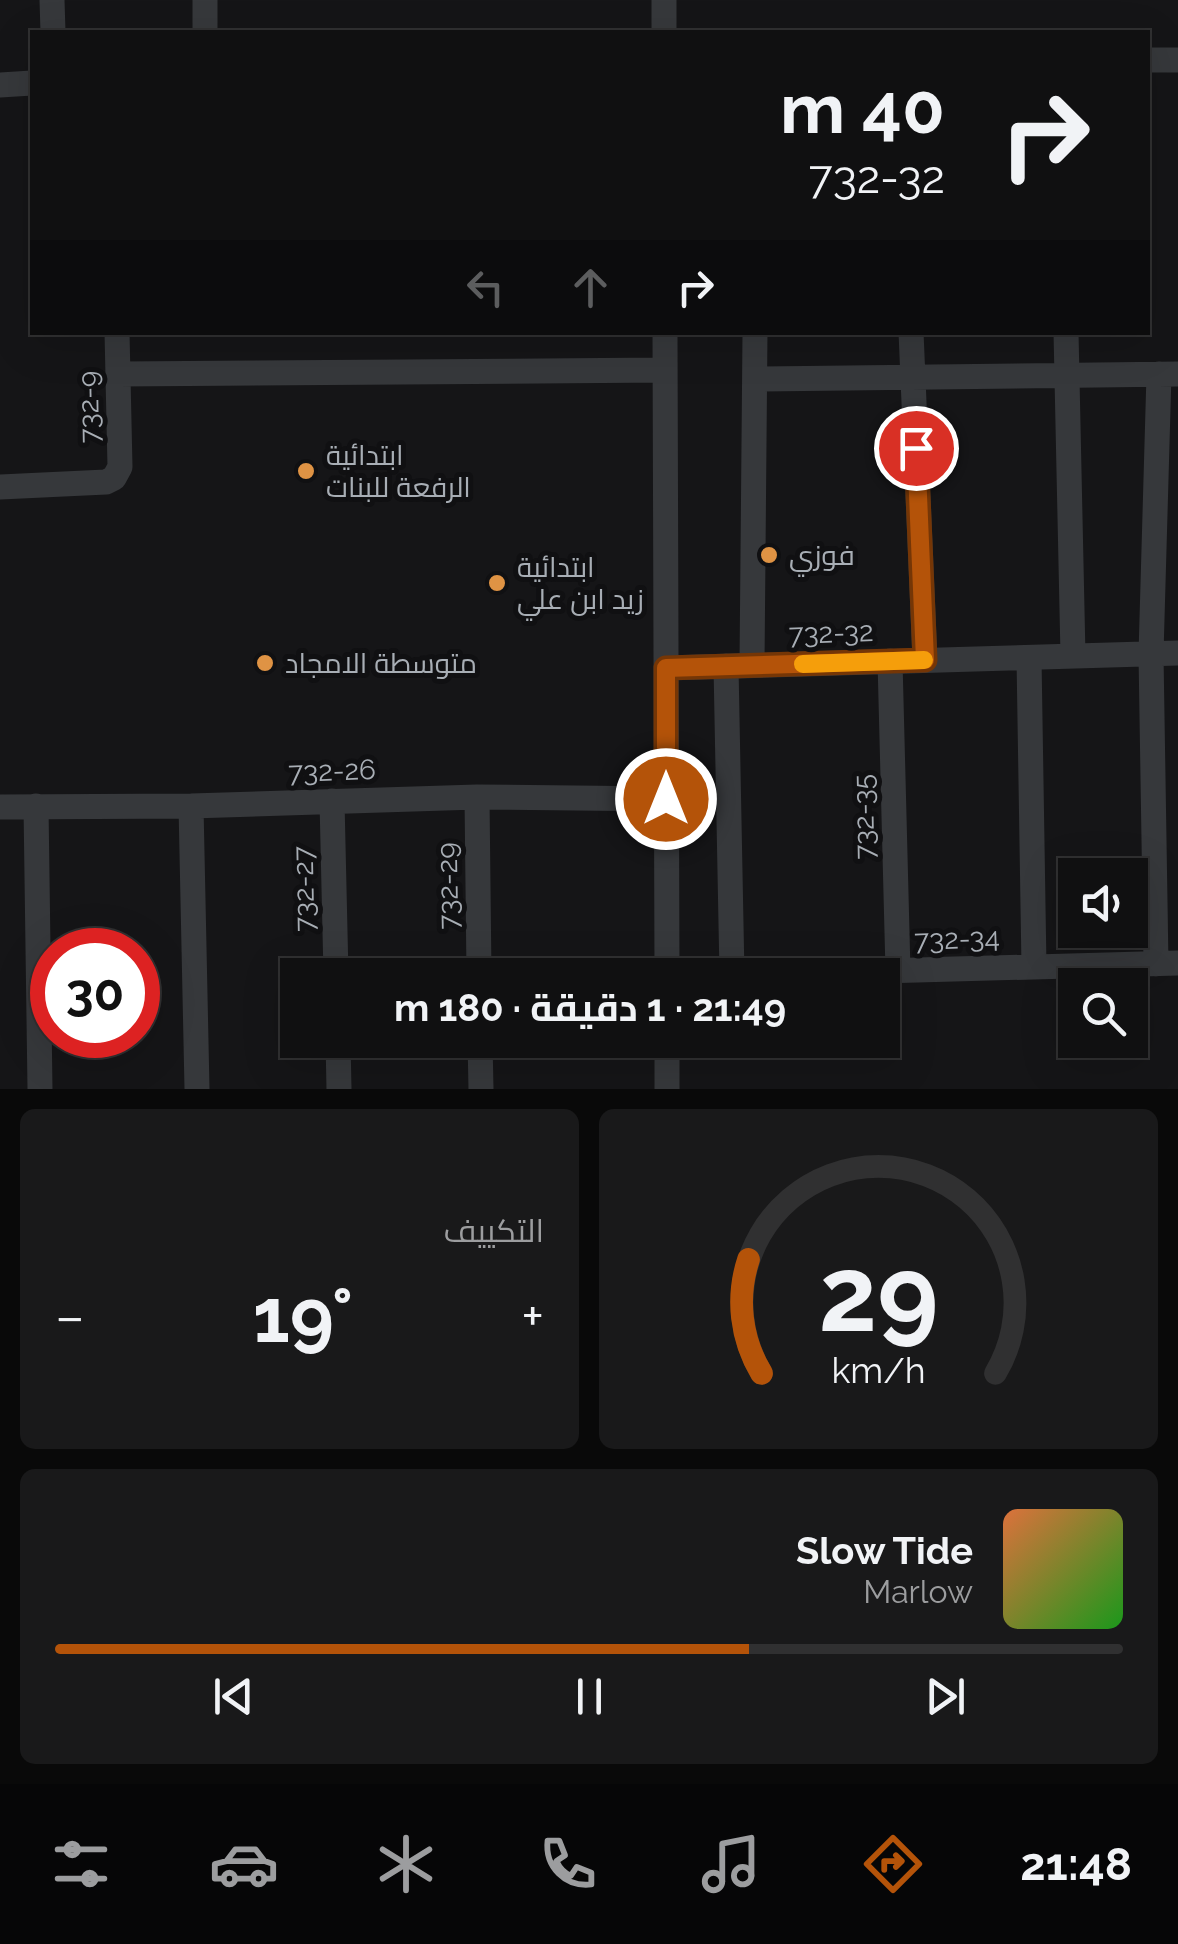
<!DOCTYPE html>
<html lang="ar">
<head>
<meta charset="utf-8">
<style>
	:root { --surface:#101011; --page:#19191a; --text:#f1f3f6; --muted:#9c9d9f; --line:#303031; --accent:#b45309 }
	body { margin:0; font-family:Raleway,Cairo,sans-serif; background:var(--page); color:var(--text); direction:rtl; height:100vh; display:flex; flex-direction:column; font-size:38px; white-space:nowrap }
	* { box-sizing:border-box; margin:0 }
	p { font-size:32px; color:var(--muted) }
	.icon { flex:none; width:55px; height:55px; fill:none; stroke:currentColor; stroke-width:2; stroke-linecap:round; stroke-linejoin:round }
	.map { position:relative; height:1089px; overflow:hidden; direction:ltr }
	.details { display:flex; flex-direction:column; gap:20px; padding:20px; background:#090909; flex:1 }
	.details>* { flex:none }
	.guide { position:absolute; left:30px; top:30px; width:1120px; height:305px; border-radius:0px; box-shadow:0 10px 40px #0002,0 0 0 2px var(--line); direction:rtl; background:#101011; color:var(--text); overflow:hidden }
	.controls { position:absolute; left:1058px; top:858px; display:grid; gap:20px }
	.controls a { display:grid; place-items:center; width:90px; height:90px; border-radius:0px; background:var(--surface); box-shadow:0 10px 40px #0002,0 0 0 2px var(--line); font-size:50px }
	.speed { position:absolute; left:30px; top:928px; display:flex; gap:20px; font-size:50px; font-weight:700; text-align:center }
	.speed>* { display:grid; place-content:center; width:130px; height:130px; border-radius:50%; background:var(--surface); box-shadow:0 10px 40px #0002,0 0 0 2px var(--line); line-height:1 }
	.speed .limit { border:15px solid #d22; background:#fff; color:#111 }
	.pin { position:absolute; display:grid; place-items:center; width:85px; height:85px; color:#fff; margin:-42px; border:5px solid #fff; border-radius:50%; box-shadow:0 2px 10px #0007 }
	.me { position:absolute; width:110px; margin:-55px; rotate:0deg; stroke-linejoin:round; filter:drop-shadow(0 0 8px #0008) }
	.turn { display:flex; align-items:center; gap:35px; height:210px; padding:0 40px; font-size:45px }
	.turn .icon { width:130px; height:130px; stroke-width:2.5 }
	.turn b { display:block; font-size:70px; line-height:85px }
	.lanes { display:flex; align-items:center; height:95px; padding:0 40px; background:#0003; justify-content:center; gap:50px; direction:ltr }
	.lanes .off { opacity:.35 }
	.big { font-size:75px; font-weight:700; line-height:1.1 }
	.details .tile { flex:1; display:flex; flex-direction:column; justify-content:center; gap:15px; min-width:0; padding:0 35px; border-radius:15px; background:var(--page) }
	.details .dial { align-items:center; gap:0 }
	.dial svg { height:260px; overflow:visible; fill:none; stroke:var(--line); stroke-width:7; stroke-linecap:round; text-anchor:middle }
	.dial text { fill:var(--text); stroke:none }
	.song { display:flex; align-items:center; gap:30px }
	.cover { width:120px; height:120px; border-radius:15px; background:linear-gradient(135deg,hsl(20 70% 55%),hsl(120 70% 35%)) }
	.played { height:10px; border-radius:5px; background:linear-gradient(90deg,var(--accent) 65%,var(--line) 65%) }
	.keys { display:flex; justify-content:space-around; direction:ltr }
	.heat { display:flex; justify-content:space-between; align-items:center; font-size:55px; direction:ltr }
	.details .tiles { flex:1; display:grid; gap:20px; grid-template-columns:1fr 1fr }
	.tile:last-child { grid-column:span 2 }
	.trip { position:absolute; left:280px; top:958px; width:620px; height:100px; border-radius:0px; background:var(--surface); box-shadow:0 10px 40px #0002,0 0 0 2px var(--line); font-weight:700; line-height:100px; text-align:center; direction:rtl }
	.tabs { display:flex; height:160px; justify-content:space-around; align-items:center; background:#060607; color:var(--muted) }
	.tabs .icon { width:70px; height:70px }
	.tabs .on { color:var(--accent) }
	.tabs b { font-size:45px; color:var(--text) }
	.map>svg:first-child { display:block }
</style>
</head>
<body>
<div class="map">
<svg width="1178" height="1089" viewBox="0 0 1178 1089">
	<rect width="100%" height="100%" fill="#151517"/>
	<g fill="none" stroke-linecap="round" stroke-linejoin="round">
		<path stroke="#36383b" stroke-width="25" d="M 52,0 L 53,32
			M 664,0 L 664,32
			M 205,32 L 205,0
			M 1148,60 L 1178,60
			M 0,85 L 32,83
			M 665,332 L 667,975
			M 911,332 L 925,660
			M 1066,332 L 1073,656
			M 118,374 L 665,370
			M 755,379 L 1178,374
			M 0,487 L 106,482 L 114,478 L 120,467 L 117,332
			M 1029,658 L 1034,967
			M 890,661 L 898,971
			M 752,665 L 755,332
			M 726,666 L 732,975
			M 666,668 L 1178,653
			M 477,797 L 479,975
			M 332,801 L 336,975
			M 36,806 L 40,1089
			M 191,806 L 197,1089
			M 0,807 L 191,806 L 477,797 L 666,799
			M 1156,964 L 1151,654 L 1159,374
			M 738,975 L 1178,963
			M 338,1040 L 339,1089
			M 480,1040 L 481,1089
			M 667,1040 L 667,1089"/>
	</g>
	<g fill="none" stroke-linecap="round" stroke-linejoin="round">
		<defs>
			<path id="route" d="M 666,799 L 666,668 L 925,660 L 916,448"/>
		</defs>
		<use href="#route" stroke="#753606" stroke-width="25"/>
		<use href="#route" stroke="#b45309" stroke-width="18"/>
		<path stroke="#f59e0b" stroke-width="18" d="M 803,664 L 924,660"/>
	</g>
	<g fill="#df9344" stroke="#101012" stroke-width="4">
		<circle cx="306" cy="471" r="10"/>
		<circle cx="769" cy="555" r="10"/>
		<circle cx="497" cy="583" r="10"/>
		<circle cx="265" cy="663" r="10"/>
	</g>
	<g text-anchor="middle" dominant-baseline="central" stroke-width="10" stroke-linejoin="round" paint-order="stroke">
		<g font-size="28" fill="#a8aeb5" stroke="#101012">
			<text transform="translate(89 407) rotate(-91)">732-9</text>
			<text transform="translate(831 633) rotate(-2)">732-32</text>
			<text transform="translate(332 771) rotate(-2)">732-26</text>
			<text transform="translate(864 817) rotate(-91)">732-35</text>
			<text transform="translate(448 886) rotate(-91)">732-29</text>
			<text transform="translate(304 889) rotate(-91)">732-27</text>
			<text transform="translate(957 939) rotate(-2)">732-34</text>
		</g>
		<g font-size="28" fill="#a8aeb5" stroke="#101012" text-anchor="start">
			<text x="326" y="455">ابتدائية<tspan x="326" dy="32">الرفعة للبنات</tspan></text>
			<text x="789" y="555">فوزي</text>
			<text x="517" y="567">ابتدائية<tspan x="517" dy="32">زيد ابن علي</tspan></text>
			<text x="285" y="663">متوسطة الامجاد</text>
		</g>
	</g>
</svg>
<div class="controls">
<a><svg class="icon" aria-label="sound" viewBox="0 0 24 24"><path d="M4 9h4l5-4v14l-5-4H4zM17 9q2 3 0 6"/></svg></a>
<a><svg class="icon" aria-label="search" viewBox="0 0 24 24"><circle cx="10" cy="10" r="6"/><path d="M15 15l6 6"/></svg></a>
</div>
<div class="speed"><div class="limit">30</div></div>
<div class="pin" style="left:916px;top:448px;background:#d93025"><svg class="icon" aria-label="arrive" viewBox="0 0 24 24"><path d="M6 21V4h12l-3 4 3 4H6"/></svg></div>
<svg class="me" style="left:666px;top:799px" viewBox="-20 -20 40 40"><circle r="17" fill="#b45309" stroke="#fff" stroke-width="3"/><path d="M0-11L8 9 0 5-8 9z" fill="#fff"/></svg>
<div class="trip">21:49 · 1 دقيقة · 180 m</div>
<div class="guide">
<div class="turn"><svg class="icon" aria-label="right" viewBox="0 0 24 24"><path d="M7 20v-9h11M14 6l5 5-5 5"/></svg><div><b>40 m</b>732-32</div></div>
<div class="lanes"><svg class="icon off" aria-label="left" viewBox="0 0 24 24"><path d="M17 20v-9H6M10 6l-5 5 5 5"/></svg><svg class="icon off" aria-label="ahead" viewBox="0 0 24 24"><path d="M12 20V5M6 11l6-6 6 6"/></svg><svg class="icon" aria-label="right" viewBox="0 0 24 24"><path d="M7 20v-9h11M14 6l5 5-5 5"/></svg></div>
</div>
</div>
<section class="details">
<div class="tiles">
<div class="tile dial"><svg viewBox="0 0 100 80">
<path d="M14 69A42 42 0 1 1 86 69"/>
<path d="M14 69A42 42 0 0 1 10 34" stroke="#b45309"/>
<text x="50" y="56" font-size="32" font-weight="700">29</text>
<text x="50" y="72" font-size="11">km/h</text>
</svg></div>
<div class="tile"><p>التكييف</p>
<div class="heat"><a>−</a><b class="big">19°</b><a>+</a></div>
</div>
<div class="tile">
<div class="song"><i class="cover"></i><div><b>Slow Tide</b><p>Marlow</p></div></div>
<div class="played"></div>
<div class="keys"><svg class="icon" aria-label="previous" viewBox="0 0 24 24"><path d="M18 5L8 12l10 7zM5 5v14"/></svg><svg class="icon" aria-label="pause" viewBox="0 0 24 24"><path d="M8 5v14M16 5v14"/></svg><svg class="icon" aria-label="next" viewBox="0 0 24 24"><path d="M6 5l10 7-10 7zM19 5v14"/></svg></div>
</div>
</div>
</section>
<nav class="tabs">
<b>21:48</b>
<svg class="icon on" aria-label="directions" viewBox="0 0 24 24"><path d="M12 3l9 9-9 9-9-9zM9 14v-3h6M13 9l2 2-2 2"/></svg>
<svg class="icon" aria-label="music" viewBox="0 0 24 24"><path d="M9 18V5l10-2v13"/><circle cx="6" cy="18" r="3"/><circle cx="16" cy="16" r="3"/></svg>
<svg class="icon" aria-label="phone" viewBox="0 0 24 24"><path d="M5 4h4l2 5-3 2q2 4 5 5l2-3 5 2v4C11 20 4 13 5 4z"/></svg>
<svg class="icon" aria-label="climate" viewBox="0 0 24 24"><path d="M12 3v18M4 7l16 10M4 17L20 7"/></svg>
<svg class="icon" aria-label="car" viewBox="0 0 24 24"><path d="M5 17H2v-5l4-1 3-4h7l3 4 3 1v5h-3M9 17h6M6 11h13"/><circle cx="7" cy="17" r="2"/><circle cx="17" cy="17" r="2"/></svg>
<svg class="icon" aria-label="filters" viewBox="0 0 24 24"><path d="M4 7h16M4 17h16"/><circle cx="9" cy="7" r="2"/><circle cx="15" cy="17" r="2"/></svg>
</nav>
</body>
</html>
